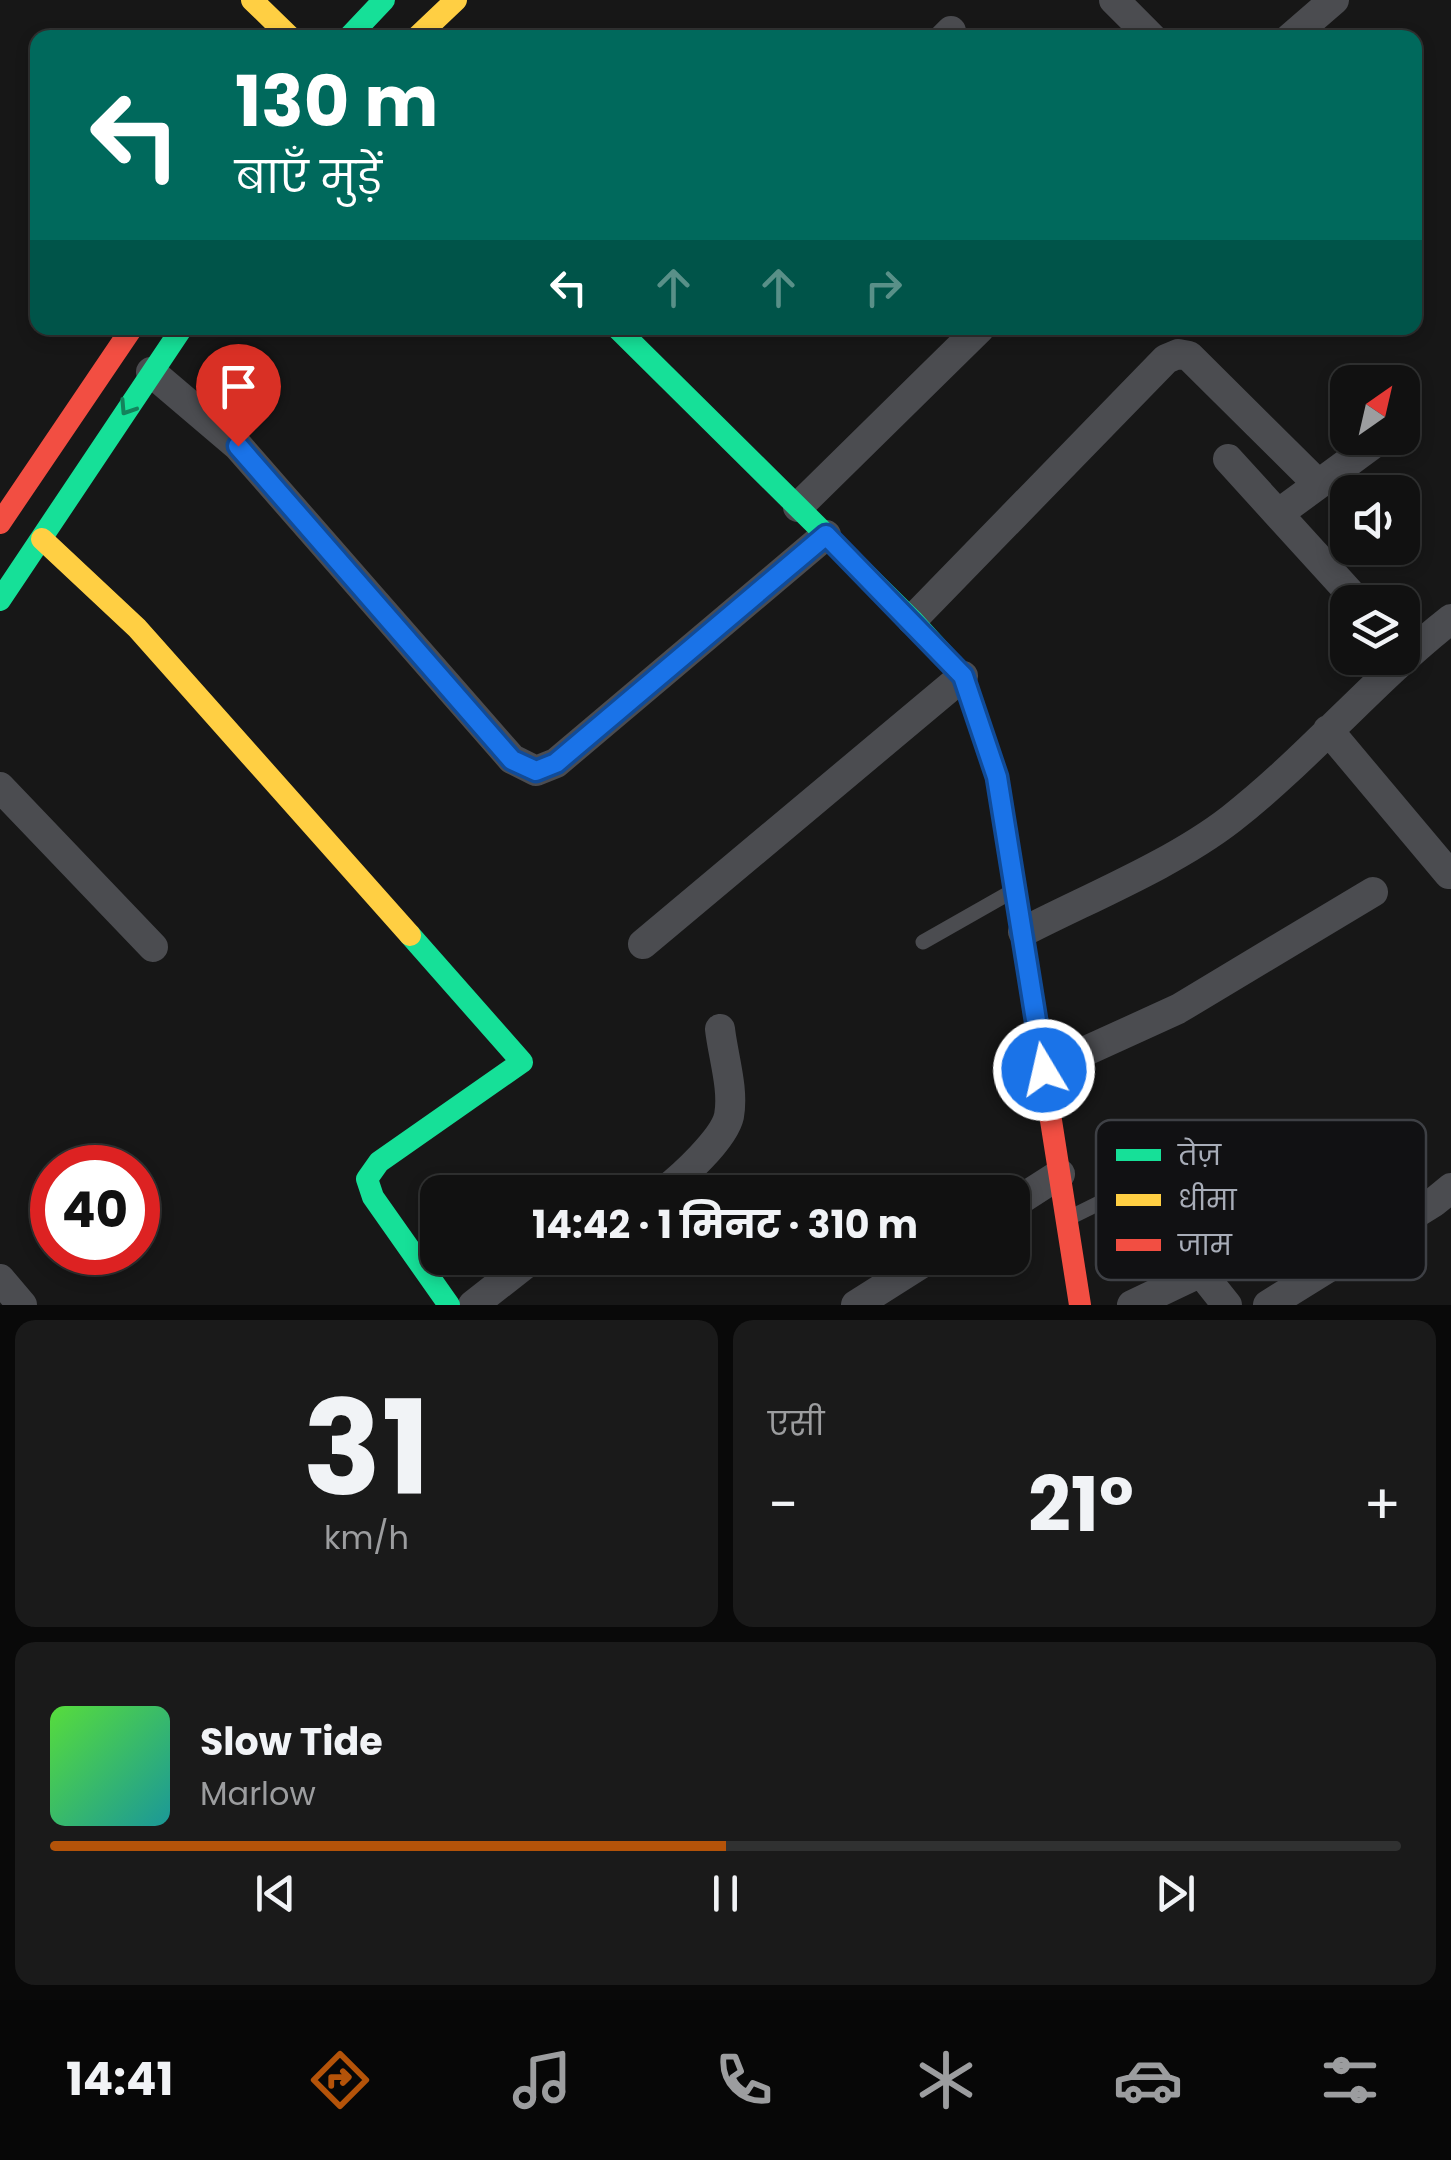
<!DOCTYPE html>
<html lang="hi">
<head>
<meta charset="utf-8">
<style>
	:root { --surface:#111; --page:#1a1a1a; --text:#f1f3f6; --muted:#9c9d9f; --line:#303131; --accent:#b45309 }
	body { margin:0; font-family:Poppins,"Noto Sans Devanagari",sans-serif; background:var(--page); color:var(--text); height:100vh; display:flex; flex-direction:column; font-size:38px; white-space:nowrap }
	* { box-sizing:border-box; margin:0 }
	p { font-size:32px; color:var(--muted) }
	.icon { flex:none; width:55px; height:55px; fill:none; stroke:currentColor; stroke-width:2; stroke-linecap:round; stroke-linejoin:round }
	.map { position:relative; height:1305px; overflow:hidden }
	.side { display:flex; flex-direction:column; gap:15px; padding:15px; background:#090909; flex:1 }
	.side>* { flex:none }
	.top-card { position:absolute; left:30px; top:30px; width:1392px; height:305px; border-radius:20px; box-shadow:0 5px 15px #0003,0 0 0 2px var(--line); background:#00695c; color:#fff; overflow:hidden }
	.needle { width:65px; rotate:34deg }
	.fabs { position:absolute; left:1330px; top:365px; display:grid; gap:20px }
	.fabs a { display:grid; place-items:center; width:90px; height:90px; border-radius:20px; background:var(--surface); box-shadow:0 5px 15px #0003,0 0 0 2px var(--line); font-size:50px }
	.speed { position:absolute; left:30px; top:1145px; display:flex; gap:20px; font-size:50px; font-weight:700; text-align:center }
	.speed>* { display:grid; place-content:center; width:130px; height:130px; border-radius:50%; background:var(--surface); box-shadow:0 5px 15px #0003,0 0 0 2px var(--line); line-height:1 }
	.speed .limit { border:15px solid #d22; background:#fff; color:#111 }
	.pin { position:absolute; display:grid; place-items:center; width:85px; height:85px; color:#fff; margin:-102px -42px; border-radius:50% 50% 50% 0; rotate:-45deg; box-shadow:0 0 10px #0007 }
	.pin .icon { rotate:45deg }
	.me { position:absolute; width:110px; margin:-55px; rotate:351deg; stroke-linejoin:round; filter:drop-shadow(0 0 8px #0008) }
	.turn { display:flex; align-items:center; gap:35px; height:210px; padding:0 40px; font-size:45px }
	.turn .icon { width:130px; height:130px; stroke-width:2.5 }
	.turn b { display:block; font-size:70px; line-height:85px }
	.lanes { display:flex; align-items:center; height:95px; padding:0 40px; background:#0003; justify-content:center; gap:50px; direction:ltr }
	.lanes .off { opacity:.35 }
	.big { font-size:75px; font-weight:700; line-height:1.1 }
	.side .widget { flex:1; display:flex; flex-direction:column; justify-content:center; gap:15px; min-width:0; padding:0 35px; border-radius:20px; background:var(--page) }
	.side .dial { align-items:center; gap:0 }
	.dial b { font-size:130px; line-height:1 }
	.song { display:flex; align-items:center; gap:30px }
	.cover { width:120px; height:120px; border-radius:15px; background:linear-gradient(135deg,hsl(110 70% 55%),hsl(180 70% 35%)) }
	.played { height:10px; border-radius:5px; background:linear-gradient(90deg,var(--accent) 50%,var(--line) 50%) }
	.keys { display:flex; justify-content:space-around; direction:ltr }
	.heat { display:flex; justify-content:space-between; align-items:center; font-size:55px; direction:ltr }
	.side .tiles { flex:1; display:grid; gap:15px; grid-template-columns:1fr 1fr }
	.widget:last-child { grid-column:span 2 }
	.trip { position:absolute; left:420px; top:1175px; width:610px; height:100px; border-radius:20px; background:var(--surface); box-shadow:0 5px 15px #0003,0 0 0 2px var(--line); font-weight:700; line-height:100px; text-align:center }
	.menu { display:flex; height:160px; justify-content:space-around; align-items:center; background:#070707; color:var(--muted) }
	.menu .icon { width:70px; height:70px }
	.menu .on { color:var(--accent) }
	.menu b { font-size:45px; color:var(--text) }
	.map>svg:first-child { display:block }
</style>
</head>
<body>
<div class="map">
<svg width="1451" height="1305" viewBox="0 0 1451 1305">
	<rect width="100%" height="100%" fill="#171717"/>
	<g fill="none" stroke-linecap="round" stroke-linejoin="round">
		<path stroke="#4b4c50" stroke-width="15" d="M 923,942 L 1011,892
			M 1071,1217 L 1166,1170"/>
		<path stroke="#4b4c50" stroke-width="30" d="M 1114,0 L 1152,38
			M 944,38 L 951,31
			M 1290,38 L 1334,0
			M 151,372 L 238,446 L 512,759 L 536,771 L 556,763 L 826,535
			M 1228,459 L 1349,592
			M 798,507 L 980,328
			M 1278,514 L 1380,439
			M 912,620 L 1166,359 L 1178,354 L 1189,356 L 1318,484
			M 1328,730 L 1449,874
			M 0,787 L 153,947
			M 1023,932 C 1089,898 1173,864 1231,819 C 1309,758 1373,680 1451,619
			M 643,944 L 963,676
			M 1044,1070 L 1178,1009 L 1373,892
			M 663,1192 C 682,1177 724,1139 729,1116 C 734,1089 723,1056 720,1029
			M 1012,1205 L 1060,1174
			M 0,1279 L 22,1305
			M 473,1305 L 533,1258
			M 856,1305 L 930,1258
			M 1132,1305 L 1193,1276 L 1203,1275 L 1227,1305
			M 1268,1305 L 1434,1202 L 1451,1188"/>
		<path stroke="#16e098" stroke-width="22" d="M 348,38 L 384,0
			M 617,328 L 912,620 L 963,676 L 997,777 L 1039,1044
			M 0,600 L 182,328
			M 410,935 L 522,1062 L 379,1162 L 367,1179 L 373,1197 L 449,1305"/>
		<path stroke="#ffcf43" stroke-width="22" d="M 252,0 L 291,38
			M 416,38 L 456,0
			M 42,539 L 137,628 L 410,935"/>
		<path stroke="#f24e42" stroke-width="22" d="M 0,523 L 132,328
			M 1039,1044 L 1080,1305"/>
	</g>
	<defs><path id="oneway-chevron" d="M-2-3.5L2.5 0L-2 3.5" fill="none" stroke-width="1.6" stroke-linecap="round" stroke-linejoin="round" transform="scale(2.5)"/></defs>
	<use stroke="#14835c" href="#oneway-chevron" transform="translate(127 408) rotate(123)"/>
	<g fill="none" stroke-linecap="round" stroke-linejoin="round">
		<defs>
			<path id="route" d="M 238,446 L 512,760 L 536,771 L 556,763 L 826,535 L 963,676 L 997,777 L 1044,1070"/>
		</defs>
		<use href="#route" stroke="#114b97" stroke-width="25"/>
		<use href="#route" stroke="#1a73e8" stroke-width="18"/>
	</g>
	<rect x="1096" y="1120" width="330" height="160" rx="15" fill="#111113" stroke="#3e4045" stroke-width="2.5"/>
	<rect x="1116" y="1149" width="45" height="12" fill="#16e098"/>
	<rect x="1116" y="1194" width="45" height="12" fill="#ffcf43"/>
	<rect x="1116" y="1239" width="45" height="12" fill="#f24e42"/>
	<g font-size="28" fill="#a8adb8">
		<text x="1178" y="1165">तेज़</text>
		<text x="1178" y="1210">धीमा</text>
		<text x="1178" y="1255">जाम</text>
	</g>
</svg>
<div class="fabs">
<a><svg class="needle" viewBox="-14 -14 28 28"><path d="M0-13l5 13h-10z" fill="#e53935"/><path d="M0 13l5-13h-10z" fill="#9c9d9f"/></svg></a>
<a><svg class="icon" aria-label="sound" viewBox="0 0 24 24"><path d="M4 9h4l5-4v14l-5-4H4zM17 9q2 3 0 6"/></svg></a>
<a><svg class="icon" aria-label="layers" viewBox="0 0 24 24"><path d="M12 4l9 5-9 5-9-5zM3 14l9 5 9-5"/></svg></a>
</div>
<div class="speed"><div class="limit">40</div></div>
<div class="pin" style="left:238px;top:446px;background:#d93025"><svg class="icon" aria-label="arrive" viewBox="0 0 24 24"><path d="M6 21V4h12l-3 4 3 4H6"/></svg></div>
<svg class="me" style="left:1044px;top:1070px" viewBox="-20 -20 40 40"><circle r="17" fill="#1a73e8" stroke="#fff" stroke-width="3"/><path d="M0-11L8 9 0 5-8 9z" fill="#fff"/></svg>
<div class="trip">14:42 · 1 मिनट · 310 m</div>
<div class="top-card">
<div class="turn"><svg class="icon" aria-label="left" viewBox="0 0 24 24"><path d="M17 20v-9H6M10 6l-5 5 5 5"/></svg><div><b>130 m</b>बाएँ मुड़ें</div></div>
<div class="lanes"><svg class="icon" aria-label="left" viewBox="0 0 24 24"><path d="M17 20v-9H6M10 6l-5 5 5 5"/></svg><svg class="icon off" aria-label="ahead" viewBox="0 0 24 24"><path d="M12 20V5M6 11l6-6 6 6"/></svg><svg class="icon off" aria-label="ahead" viewBox="0 0 24 24"><path d="M12 20V5M6 11l6-6 6 6"/></svg><svg class="icon off" aria-label="right" viewBox="0 0 24 24"><path d="M7 20v-9h11M14 6l5 5-5 5"/></svg></div>
</div>
</div>
<section class="side">
<div class="tiles">
<div class="widget dial"><b>31</b><p>km/h</p></div>
<div class="widget"><p>एसी</p>
<div class="heat"><a>−</a><b class="big">21°</b><a>+</a></div>
</div>
<div class="widget">
<div class="song"><i class="cover"></i><div><b>Slow Tide</b><p>Marlow</p></div></div>
<div class="played"></div>
<div class="keys"><svg class="icon" aria-label="previous" viewBox="0 0 24 24"><path d="M18 5L8 12l10 7zM5 5v14"/></svg><svg class="icon" aria-label="pause" viewBox="0 0 24 24"><path d="M8 5v14M16 5v14"/></svg><svg class="icon" aria-label="next" viewBox="0 0 24 24"><path d="M6 5l10 7-10 7zM19 5v14"/></svg></div>
</div>
</div>
</section>
<nav class="menu">
<b>14:41</b>
<svg class="icon on" aria-label="directions" viewBox="0 0 24 24"><path d="M12 3l9 9-9 9-9-9zM9 14v-3h6M13 9l2 2-2 2"/></svg>
<svg class="icon" aria-label="music" viewBox="0 0 24 24"><path d="M9 18V5l10-2v13"/><circle cx="6" cy="18" r="3"/><circle cx="16" cy="16" r="3"/></svg>
<svg class="icon" aria-label="phone" viewBox="0 0 24 24"><path d="M5 4h4l2 5-3 2q2 4 5 5l2-3 5 2v4C11 20 4 13 5 4z"/></svg>
<svg class="icon" aria-label="climate" viewBox="0 0 24 24"><path d="M12 3v18M4 7l16 10M4 17L20 7"/></svg>
<svg class="icon" aria-label="car" viewBox="0 0 24 24"><path d="M5 17H2v-5l4-1 3-4h7l3 4 3 1v5h-3M9 17h6M6 11h13"/><circle cx="7" cy="17" r="2"/><circle cx="17" cy="17" r="2"/></svg>
<svg class="icon" aria-label="filters" viewBox="0 0 24 24"><path d="M4 7h16M4 17h16"/><circle cx="9" cy="7" r="2"/><circle cx="15" cy="17" r="2"/></svg>
</nav>
</body>
</html>
